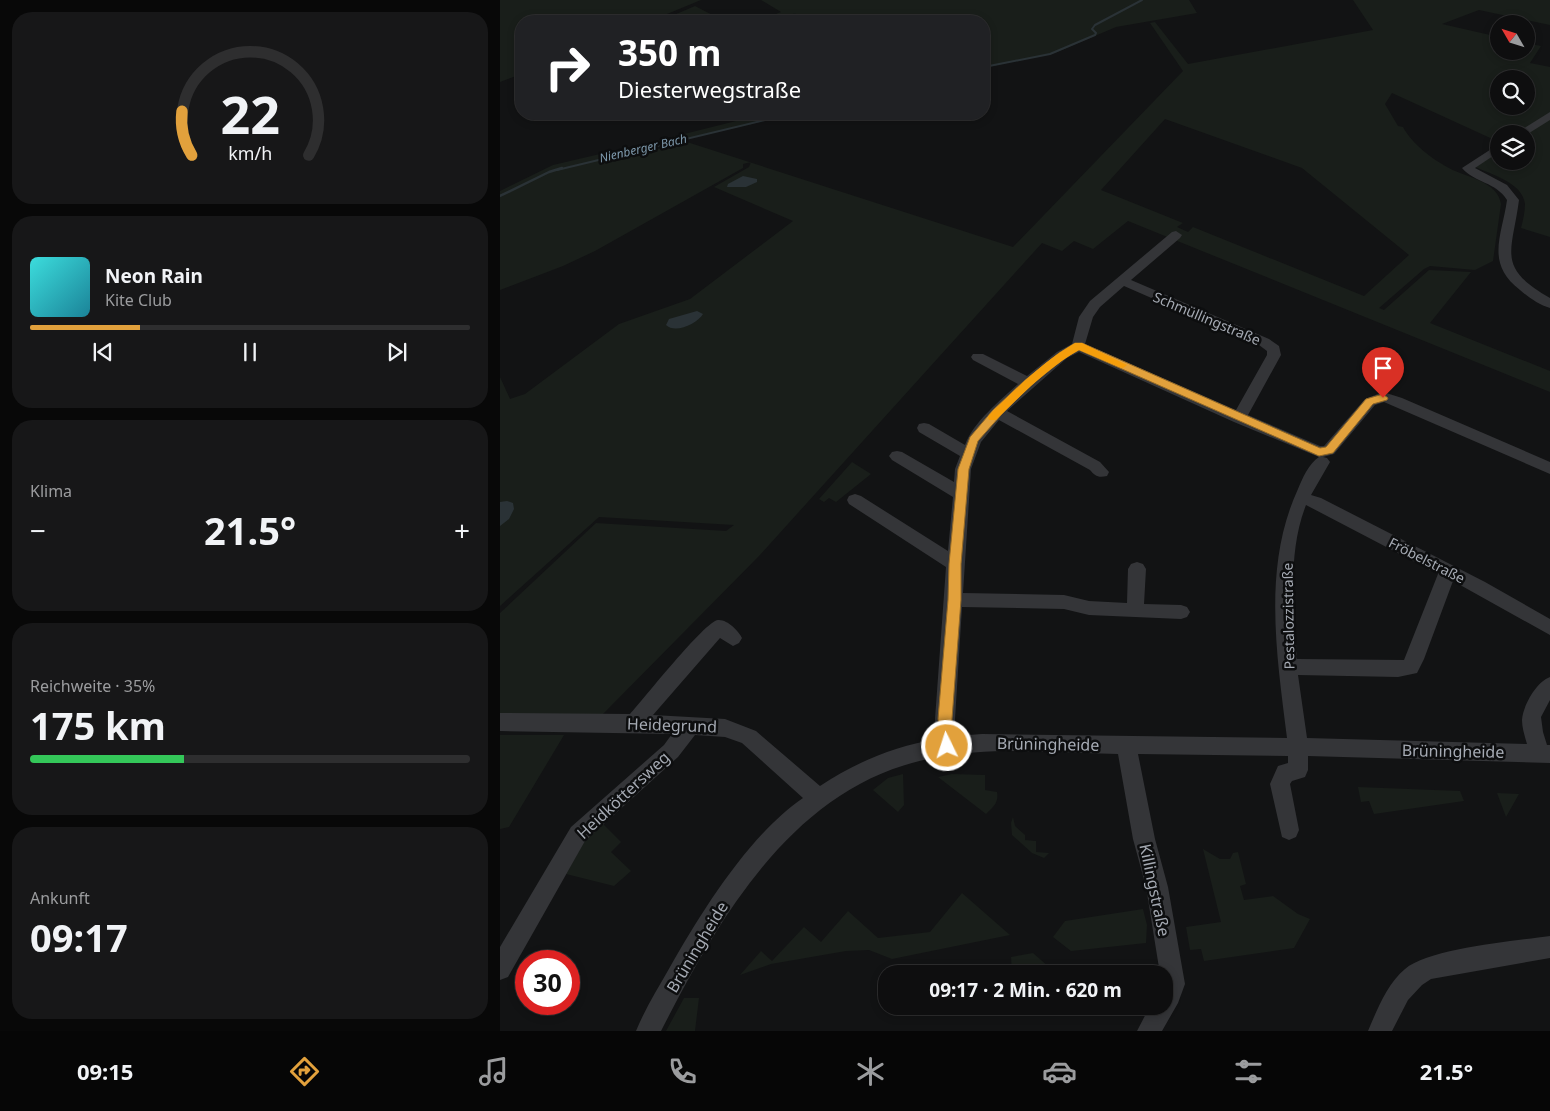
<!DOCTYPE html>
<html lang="de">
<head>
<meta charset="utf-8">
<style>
	:root { --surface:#0e0e0f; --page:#171718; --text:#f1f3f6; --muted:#9b9c9e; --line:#2e2e2f; --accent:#e2a13c }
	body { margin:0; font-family:"Noto Sans",sans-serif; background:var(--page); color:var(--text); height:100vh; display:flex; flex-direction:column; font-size:19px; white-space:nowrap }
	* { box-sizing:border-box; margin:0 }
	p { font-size:16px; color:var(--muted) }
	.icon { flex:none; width:28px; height:28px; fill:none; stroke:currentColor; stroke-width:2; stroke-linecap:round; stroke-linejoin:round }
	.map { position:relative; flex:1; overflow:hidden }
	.sheet { display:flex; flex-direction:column; gap:12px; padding:12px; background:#080808; width:500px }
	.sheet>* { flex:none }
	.guide { position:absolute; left:15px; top:15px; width:475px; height:105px; border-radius:20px; box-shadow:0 2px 8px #0003,0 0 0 1px var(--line); background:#202124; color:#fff; overflow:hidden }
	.needle { width:32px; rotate:309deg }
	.fabs { position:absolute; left:990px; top:15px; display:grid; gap:10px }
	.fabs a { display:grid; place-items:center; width:45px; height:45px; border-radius:50%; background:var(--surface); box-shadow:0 2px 8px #0003,0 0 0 1px var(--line); font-size:25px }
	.speed { position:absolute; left:15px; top:950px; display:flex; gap:10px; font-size:25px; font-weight:700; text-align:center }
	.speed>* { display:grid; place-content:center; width:65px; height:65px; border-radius:50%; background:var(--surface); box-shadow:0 2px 8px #0003,0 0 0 1px var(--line); line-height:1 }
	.speed .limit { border:8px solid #d22; background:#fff; color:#111 }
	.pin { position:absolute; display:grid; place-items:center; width:42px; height:42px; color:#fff; margin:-51px -21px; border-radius:50% 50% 50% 0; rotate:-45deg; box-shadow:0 0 5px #0007 }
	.pin .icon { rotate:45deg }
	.me { position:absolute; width:55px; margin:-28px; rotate:356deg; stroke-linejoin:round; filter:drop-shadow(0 0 4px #0008) }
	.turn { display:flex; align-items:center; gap:18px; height:105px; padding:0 20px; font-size:22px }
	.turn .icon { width:65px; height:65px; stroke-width:2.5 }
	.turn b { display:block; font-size:35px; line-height:42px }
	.big { font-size:38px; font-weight:700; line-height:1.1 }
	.sheet .card { flex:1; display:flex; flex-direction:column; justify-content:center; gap:8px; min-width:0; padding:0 18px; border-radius:20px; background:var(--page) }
	.sheet .dial { align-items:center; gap:0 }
	.dial svg { height:130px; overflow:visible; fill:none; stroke:var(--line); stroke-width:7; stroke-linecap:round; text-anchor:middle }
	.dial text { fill:var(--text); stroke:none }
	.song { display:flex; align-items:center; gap:15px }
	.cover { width:60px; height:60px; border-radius:8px; background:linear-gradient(135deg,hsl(180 70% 55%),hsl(190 70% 35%)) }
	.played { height:5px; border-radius:2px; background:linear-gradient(90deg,var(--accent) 25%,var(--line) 25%) }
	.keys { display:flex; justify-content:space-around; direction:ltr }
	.heat { display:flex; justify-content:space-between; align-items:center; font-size:28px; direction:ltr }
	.charge { height:8px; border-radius:4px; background:linear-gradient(90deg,#34c759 35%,var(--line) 0) }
	.trip { position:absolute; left:378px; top:965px; width:295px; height:50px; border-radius:20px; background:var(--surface); box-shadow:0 2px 8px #0003,0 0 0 1px var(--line); font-weight:700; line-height:50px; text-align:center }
	.dock { display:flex; height:80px; justify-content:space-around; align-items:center; background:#060606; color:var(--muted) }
	.dock .icon { width:35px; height:35px }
	.dock .on { color:var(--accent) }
	.dock b { font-size:22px; color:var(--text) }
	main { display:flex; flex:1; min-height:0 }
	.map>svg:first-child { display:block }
</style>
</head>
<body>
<main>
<section class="sheet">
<div class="card dial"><svg viewBox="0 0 100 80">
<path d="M14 69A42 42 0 1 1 86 69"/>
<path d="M14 69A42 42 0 0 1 8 42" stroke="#e2a13c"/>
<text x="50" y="56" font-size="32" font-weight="700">22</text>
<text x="50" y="72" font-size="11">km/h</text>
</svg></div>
<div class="card">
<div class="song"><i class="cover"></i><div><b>Neon Rain</b><p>Kite Club</p></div></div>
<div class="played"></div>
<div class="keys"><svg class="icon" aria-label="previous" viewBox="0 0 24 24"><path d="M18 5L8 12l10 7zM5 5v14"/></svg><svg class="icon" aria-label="pause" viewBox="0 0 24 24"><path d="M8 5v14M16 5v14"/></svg><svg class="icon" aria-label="next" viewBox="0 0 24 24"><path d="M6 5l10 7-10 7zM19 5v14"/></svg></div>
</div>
<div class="card"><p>Klima</p>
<div class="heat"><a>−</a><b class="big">21.5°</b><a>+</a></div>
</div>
<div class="card"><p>Reichweite · 35%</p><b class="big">175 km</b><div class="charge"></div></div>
<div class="card"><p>Ankunft</p><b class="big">09:17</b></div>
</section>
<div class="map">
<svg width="1050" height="1031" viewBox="0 0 1050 1031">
	<rect width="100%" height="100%" fill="#121314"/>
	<path fill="#191e1a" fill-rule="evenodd" d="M 0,0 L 201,0 L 150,21 L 21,21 L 21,74 L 0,82 Z
		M 261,0 L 689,0 L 697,13 L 616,27 L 555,53 L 484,68 L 484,21 L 278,21 L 296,13 L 274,21 L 259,21 L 281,12 Z
		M 853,0 L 1050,0 L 1050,25 L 979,10 L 942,24 L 999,37 L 999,51 L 1026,51 L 1026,43 L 1041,46 L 1030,63 L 1050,67 L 1050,237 L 1021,228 C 1023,220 1025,212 1025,204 C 1023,183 991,174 975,167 L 999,150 L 999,161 L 1026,161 L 1026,134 L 999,134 L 999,142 L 892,93 L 885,104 L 898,126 L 903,127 C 912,144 932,159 949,168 C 965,177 998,181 1001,204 L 993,261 L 975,270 L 930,266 L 924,269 L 879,308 L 884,310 L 929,270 L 971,272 L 930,323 L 1050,371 L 1050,392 L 628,221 L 593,249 L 574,241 L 562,251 L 542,243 L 259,556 L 103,714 L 0,714 L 0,613 L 96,523 L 226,531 L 234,525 L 99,517 L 0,606 L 0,377 L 10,399 L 25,394 L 119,324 L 190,299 L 293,221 L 214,187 L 249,167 L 251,162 L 243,164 L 243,168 L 95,251 L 63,266 L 0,290 L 0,191 L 53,165 L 117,150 L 145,152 L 187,142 L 513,247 L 683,71 L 650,23 L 655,22 L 688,64 L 873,30 ZM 999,79 L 1026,79 L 1026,106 L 999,106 ZM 665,119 L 802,168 L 909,255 L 864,296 L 693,227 L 688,232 L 677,227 L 683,223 L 601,190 Z
		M 195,6 L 224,21 L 160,21 Z
		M 264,114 L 294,114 L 144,149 L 132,147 Z
		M 352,462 L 371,474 L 336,502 L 329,498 L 324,502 L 319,499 Z
		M 0,735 L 64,735 L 9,827 L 0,829 Z
		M 403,774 L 404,805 L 398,812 L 373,790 L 388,778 Z
		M 452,774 L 485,775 L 485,790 L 497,792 C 499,803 493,807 486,814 L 438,777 Z
		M 858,787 L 960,791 L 964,801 L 874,814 L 869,801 L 861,802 Z
		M 997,793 L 1019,794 L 1006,817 Z
		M 513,817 L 515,826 L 525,835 L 525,840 L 536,841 L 536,852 L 549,853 L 544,858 L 532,853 L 512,835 L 511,823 Z
		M 103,824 L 121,842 L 111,852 L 131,871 L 114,886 L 66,874 L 84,842 Z
		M 703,849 L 720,859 L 730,859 L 733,853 L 738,852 L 746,884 L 740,886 L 744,900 L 773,896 L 798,914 L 810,919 L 794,948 L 704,961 L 701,949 L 690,950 L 686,927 L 721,922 Z
		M 462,893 L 510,935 L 392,959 L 369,950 L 346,951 L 271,964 L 240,975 L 261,951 L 272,961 L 304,927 L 321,942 L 348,911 L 378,938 L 430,932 Z
		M 643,909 L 647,925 L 646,943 L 571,951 L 553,937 L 565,921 Z
		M 533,953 L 557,974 L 512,974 L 511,957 Z
		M 184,998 L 199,998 L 195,1031 L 166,1031 Z"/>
	<path fill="#2a3236" d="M 243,176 L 257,179 L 257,182 L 246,187 L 227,187 L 228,184 Z
		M 197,311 L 203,314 C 197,324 175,334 166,325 L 169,319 Z
		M 7,501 L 13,503 L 14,509 L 9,519 L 0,526 L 0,502 Z"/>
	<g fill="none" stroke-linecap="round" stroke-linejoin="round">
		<path stroke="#2a3236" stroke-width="2" d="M 484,67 L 550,54 L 595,35 L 596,33 L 592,29 L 595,25 L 642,0
			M 57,170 L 290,114"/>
		<path stroke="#2a3236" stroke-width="2.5" d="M 0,196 L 49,172 L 62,168"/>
		<path fill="#343538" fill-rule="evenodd" d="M 1050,112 L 1050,120 L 1026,135 L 1015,134 Z
			M 999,144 L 999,152 L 975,168 L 1007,185 L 1019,200 C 1012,253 996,267 1050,298 L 1050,308 C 1039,305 1028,297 1020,290 C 985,263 1002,236 1007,200 C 996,182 975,183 962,168 Z
			M 676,231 L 682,235 L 680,238 L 631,280 L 769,339 L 779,346 L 781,355 L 748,415 L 820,446 L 824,446 L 865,399 L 883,392 L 902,398 L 1050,462 L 1050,474 L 884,402 L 875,405 L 834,454 L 823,457 L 827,458 L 830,462 L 811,495 L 821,498 L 985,582 L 1050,619 L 1050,635 L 953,581 L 924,659 L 917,673 L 898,677 L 798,675 L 807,738 L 1027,744 C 1025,737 1022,728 1022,720 C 1023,706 1036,682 1050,677 L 1050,700 L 1041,717 L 1043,732 L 1047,745 L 1050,745 L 1050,763 L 808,756 L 808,770 L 805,777 L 792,781 L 790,784 L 799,830 L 796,837 L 789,840 L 782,837 L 770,784 L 778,766 L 788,763 L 788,756 L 638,754 L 655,839 L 668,887 L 685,984 L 678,1003 L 662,1031 L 637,1031 L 650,1006 L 664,1006 L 664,974 L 660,974 L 646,887 L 633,839 L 618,754 C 557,753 493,746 433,758 C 295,784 220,916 161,1031 L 136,1031 C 145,1009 158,988 170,967 C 202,911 249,835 303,798 L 242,743 L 225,737 L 195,735 L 178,757 L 85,841 L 8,977 L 0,980 L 0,947 L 71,827 L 164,745 L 172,734 L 0,731 L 0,713 L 130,714 C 143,700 205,621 218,620 C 227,619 239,631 242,638 L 239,643 L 233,646 L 220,638 L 153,715 L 225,719 L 256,731 L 320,786 C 354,763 395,746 437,739 L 435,719 L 446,567 L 349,504 L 347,500 L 349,496 L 355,494 L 361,496 L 448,551 L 453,497 L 392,460 L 389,456 L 392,452 L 397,451 L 402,452 L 454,482 L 455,469 L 460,456 L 419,432 L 417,428 L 419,424 L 424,423 L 429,424 L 465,445 C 473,422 501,400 518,384 L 473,360 L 471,357 L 473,354 L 483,354 L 527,376 L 557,352 L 572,344 L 579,317 L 590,301 L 672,232 ZM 624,286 L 759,345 L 767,351 L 767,355 L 736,410 L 585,344 L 593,317 L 600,307 ZM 579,352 L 734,422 L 819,457 C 809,463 802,479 798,489 C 762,567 777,656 787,738 L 482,734 L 456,736 L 455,719 L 462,607 L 564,609 L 589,615 L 681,619 L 687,617 L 690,612 L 687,607 L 681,605 L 644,604 L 646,569 L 643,564 L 637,562 L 631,564 L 628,569 L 627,603 L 589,601 L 564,595 L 463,593 L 471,469 L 481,442 L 499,420 L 590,470 C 595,476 598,478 607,476 L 609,472 L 600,462 L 507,411 L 567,358 ZM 806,505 L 938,574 L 904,660 L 797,659 C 794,608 787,554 806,505 Z
			M 1050,936 L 1050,958 L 931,979 L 922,985 L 908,1000 L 892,1031 L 868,1031 C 877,1010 887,984 905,969 C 930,948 1015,941 1050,936 Z"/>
	</g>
	<path fill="#e2a13c" stroke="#936927" d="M 575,343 L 582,343 L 820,448 L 826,447 L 866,399 L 883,394 L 888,398 L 887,400 L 873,404 L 833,453 L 819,456 L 579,350 L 566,357 L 531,385 L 501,415 L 478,441 L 469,469 L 461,564 L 461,600 L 452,719 L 454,746 L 452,750 L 447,752 L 442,750 L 438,719 L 448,600 L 449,564 L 458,469 L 470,437 L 493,410 L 524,381 L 559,353 Z"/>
	<path fill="#f59e0b" d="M 575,343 L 582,343 L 627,365 L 623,368 L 619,367 L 579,350 C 548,368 522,394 496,420 L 489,420 L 488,417 L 489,415 C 516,389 542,362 575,343 Z"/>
	<g text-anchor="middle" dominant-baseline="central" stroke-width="5" stroke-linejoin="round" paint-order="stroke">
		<g font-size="12" font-style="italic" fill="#7e99ac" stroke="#0d0e0f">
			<text transform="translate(143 148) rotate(-13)">Nienberger Bach</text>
		</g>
		<g font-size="14" fill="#a5aab3" stroke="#0d0e0f">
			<text transform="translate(707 318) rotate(23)">Schmüllingstraße</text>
			<text transform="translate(927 560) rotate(27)">Fröbelstraße</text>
			<text transform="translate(788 616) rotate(-91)">Pestalozzistraße</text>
		</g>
		<g font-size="16" fill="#a5aab3" stroke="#0d0e0f">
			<text transform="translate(172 725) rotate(2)">Heidegrund</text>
			<text transform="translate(548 744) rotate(1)">Brüningheide</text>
			<text transform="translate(953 751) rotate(1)">Brüningheide</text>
			<text transform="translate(123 795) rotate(-43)">Heidköttersweg</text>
			<text transform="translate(655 890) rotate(78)">Killingstraße</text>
			<text transform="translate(197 947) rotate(-59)">Brüningheide</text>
		</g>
	</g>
</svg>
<div class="fabs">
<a><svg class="needle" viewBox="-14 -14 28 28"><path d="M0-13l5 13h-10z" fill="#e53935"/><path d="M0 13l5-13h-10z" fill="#9b9c9e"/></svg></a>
<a><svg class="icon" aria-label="search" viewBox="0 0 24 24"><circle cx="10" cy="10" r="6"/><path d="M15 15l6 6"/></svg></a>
<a><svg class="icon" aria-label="layers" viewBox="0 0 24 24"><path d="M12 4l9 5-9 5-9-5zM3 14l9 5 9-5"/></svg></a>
</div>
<div class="speed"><div class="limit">30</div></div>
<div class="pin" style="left:883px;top:398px;background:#d93025"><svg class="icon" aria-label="arrive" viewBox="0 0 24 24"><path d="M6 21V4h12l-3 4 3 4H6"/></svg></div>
<svg class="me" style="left:447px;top:746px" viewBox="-20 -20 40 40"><circle r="17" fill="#e2a13c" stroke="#fff" stroke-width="3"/><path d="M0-11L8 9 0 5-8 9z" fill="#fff"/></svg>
<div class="trip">09:17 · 2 Min. · 620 m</div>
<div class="guide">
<div class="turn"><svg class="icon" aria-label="right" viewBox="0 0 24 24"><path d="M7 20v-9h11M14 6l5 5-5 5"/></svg><div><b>350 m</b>Diesterwegstraße</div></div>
</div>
</div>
</main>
<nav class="dock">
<b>09:15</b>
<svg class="icon on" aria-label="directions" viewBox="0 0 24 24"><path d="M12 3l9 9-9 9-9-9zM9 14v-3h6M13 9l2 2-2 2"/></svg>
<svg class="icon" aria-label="music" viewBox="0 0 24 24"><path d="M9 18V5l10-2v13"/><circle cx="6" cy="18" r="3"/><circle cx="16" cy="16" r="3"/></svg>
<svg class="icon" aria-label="phone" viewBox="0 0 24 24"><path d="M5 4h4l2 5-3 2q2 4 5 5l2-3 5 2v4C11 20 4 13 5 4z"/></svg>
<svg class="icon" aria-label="climate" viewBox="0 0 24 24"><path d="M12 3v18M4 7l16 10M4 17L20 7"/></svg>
<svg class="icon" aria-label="car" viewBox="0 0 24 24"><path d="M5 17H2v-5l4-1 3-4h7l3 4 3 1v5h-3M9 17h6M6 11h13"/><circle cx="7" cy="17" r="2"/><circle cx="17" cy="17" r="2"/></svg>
<svg class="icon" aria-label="filters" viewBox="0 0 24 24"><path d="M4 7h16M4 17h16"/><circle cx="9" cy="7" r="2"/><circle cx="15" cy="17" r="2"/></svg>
<b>21.5°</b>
</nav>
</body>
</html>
